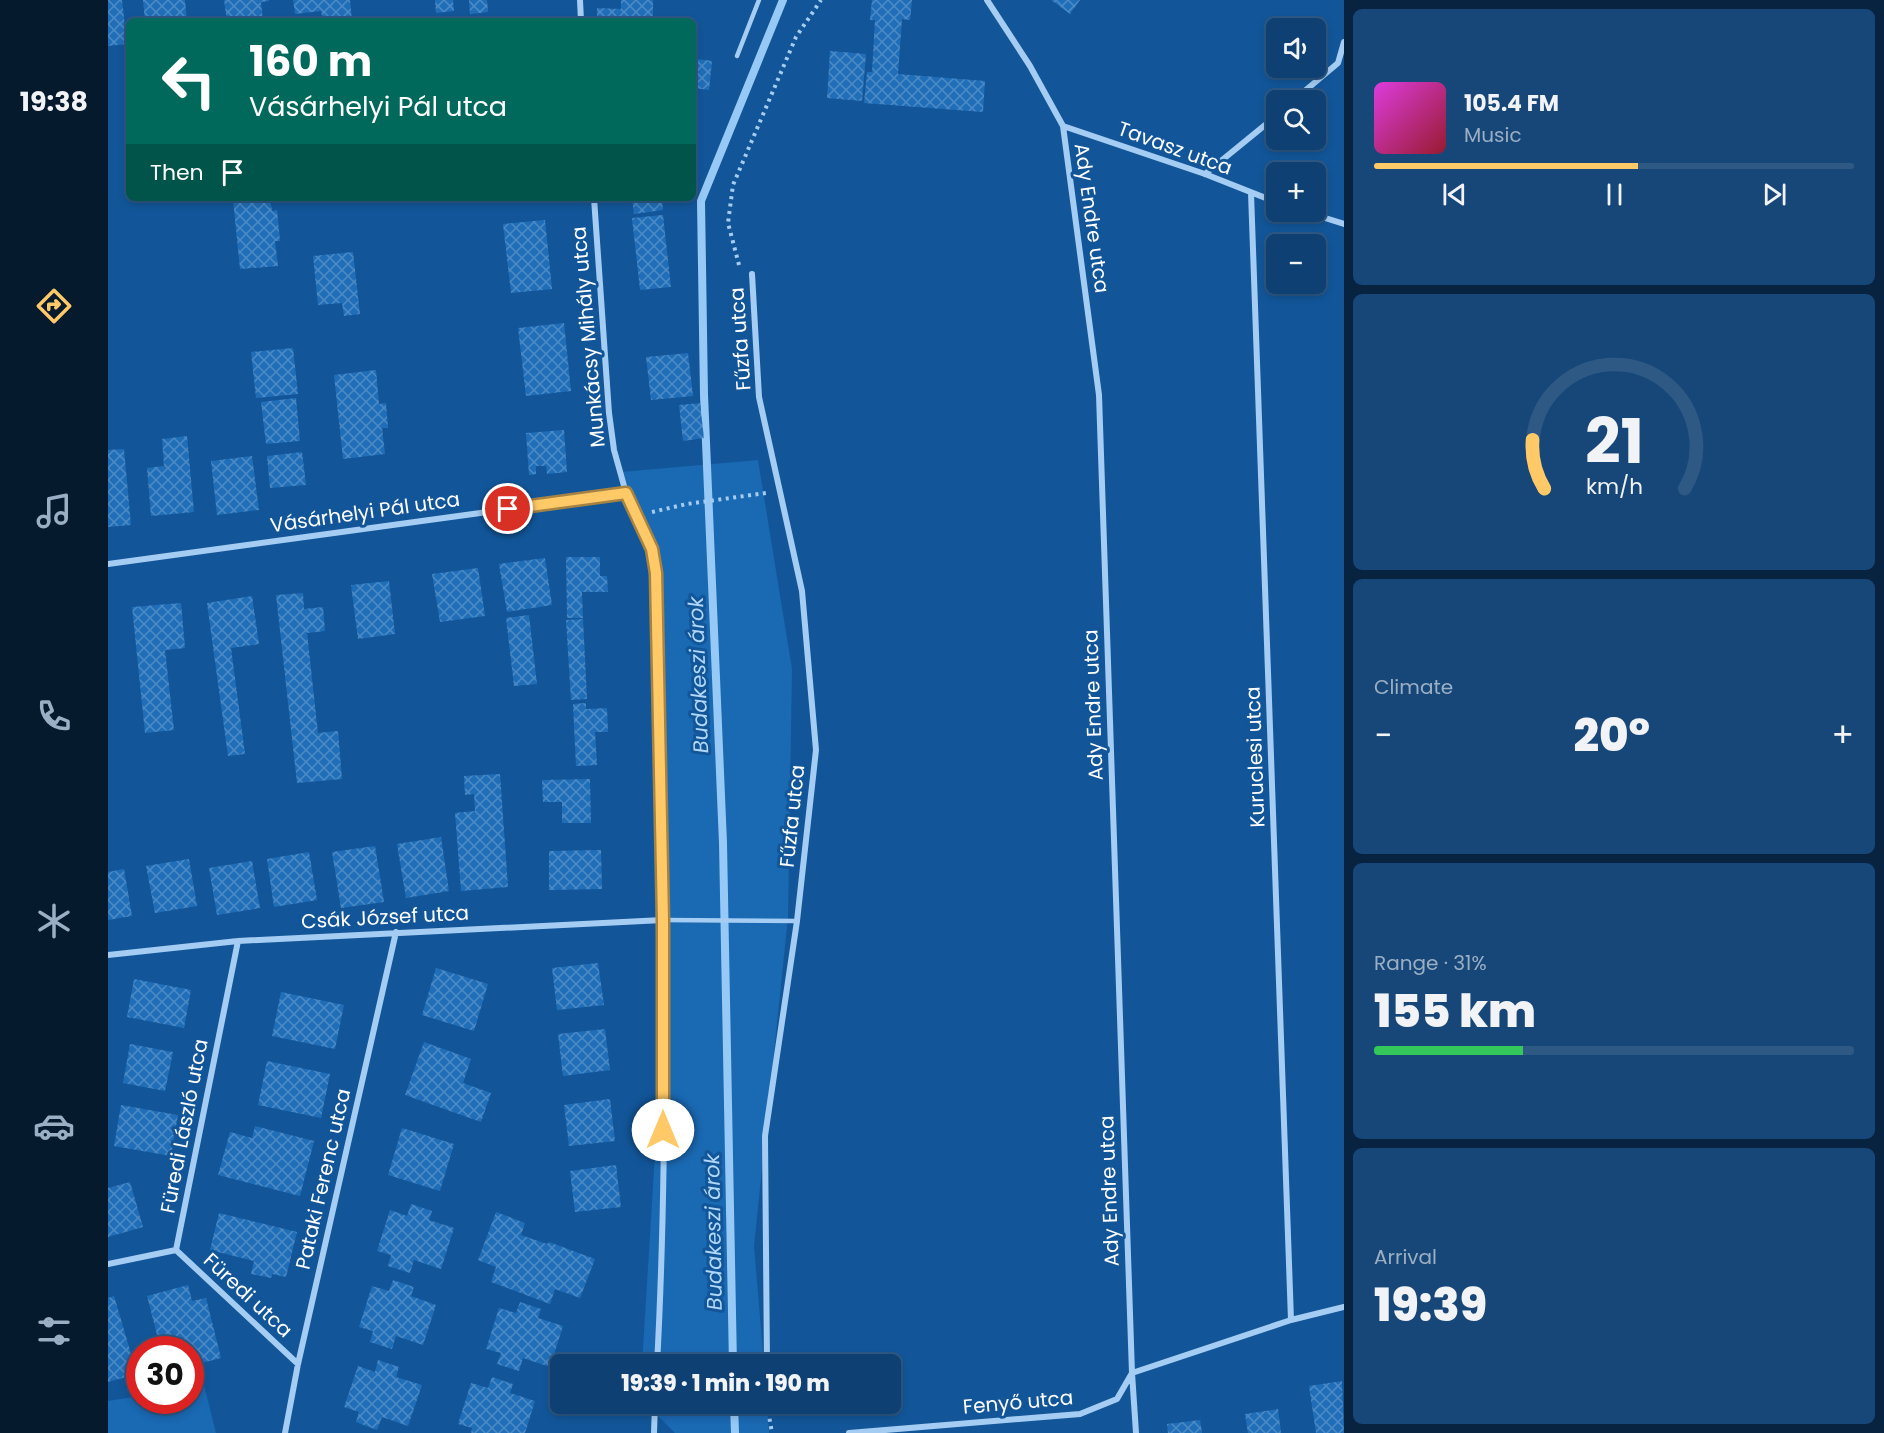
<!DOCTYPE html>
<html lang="en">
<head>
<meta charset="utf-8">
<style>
	:root { --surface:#0e4073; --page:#174778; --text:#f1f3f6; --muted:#9bafc4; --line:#2e5985; --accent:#ffc967 }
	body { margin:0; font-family:Poppins,sans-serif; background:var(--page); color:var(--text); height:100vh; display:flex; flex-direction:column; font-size:22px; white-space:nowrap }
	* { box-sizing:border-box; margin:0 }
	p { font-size:20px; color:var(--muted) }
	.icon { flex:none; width:33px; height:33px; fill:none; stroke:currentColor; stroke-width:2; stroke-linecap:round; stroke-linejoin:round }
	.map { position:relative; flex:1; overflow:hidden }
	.drawer { display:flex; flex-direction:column; gap:9px; padding:9px; background:#08233f; width:540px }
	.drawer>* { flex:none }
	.guide { position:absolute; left:18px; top:18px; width:570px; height:183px; border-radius:9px; box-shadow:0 3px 9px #0003,0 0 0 2px var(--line); background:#00695c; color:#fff; overflow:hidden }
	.fabs { position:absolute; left:1158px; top:18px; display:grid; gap:12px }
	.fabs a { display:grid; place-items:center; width:60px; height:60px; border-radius:9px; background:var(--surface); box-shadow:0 3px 9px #0003,0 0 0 2px var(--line); font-size:30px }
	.speed { position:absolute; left:18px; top:1336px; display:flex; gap:12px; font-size:30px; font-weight:700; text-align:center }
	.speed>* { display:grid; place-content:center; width:78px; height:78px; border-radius:50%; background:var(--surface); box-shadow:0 3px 9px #0003,0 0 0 2px var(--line); line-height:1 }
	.speed .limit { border:9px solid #d22; background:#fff; color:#111 }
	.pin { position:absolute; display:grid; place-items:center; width:51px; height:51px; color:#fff; margin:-26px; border:3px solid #fff; border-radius:50%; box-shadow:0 2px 6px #0007 }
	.me { position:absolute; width:66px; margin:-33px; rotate:0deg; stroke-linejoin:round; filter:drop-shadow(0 0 4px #0008) }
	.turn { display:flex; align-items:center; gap:21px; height:126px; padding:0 24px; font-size:27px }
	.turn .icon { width:78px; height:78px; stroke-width:2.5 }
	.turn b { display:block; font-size:42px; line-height:51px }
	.then { display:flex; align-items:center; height:57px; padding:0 24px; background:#0003; gap:12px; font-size:22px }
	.big { font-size:45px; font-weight:800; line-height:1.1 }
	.drawer .widget { flex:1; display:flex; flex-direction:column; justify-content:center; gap:9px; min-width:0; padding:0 21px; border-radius:9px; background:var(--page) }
	.drawer .dial { align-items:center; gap:0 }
	.dial svg { height:156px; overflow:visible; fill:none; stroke:var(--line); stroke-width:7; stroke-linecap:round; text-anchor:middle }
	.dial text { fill:var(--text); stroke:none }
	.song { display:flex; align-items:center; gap:18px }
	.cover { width:72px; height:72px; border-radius:9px; background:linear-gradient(135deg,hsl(300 70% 55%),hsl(350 70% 35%)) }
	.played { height:6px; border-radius:3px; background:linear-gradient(90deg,var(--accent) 55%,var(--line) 55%) }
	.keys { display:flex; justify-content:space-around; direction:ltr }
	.heat { display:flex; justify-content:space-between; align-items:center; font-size:33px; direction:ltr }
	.charge { height:9px; border-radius:4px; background:linear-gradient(90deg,#34c759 31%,var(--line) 0) }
	.trip { position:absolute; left:442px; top:1354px; width:351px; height:60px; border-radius:9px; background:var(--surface); box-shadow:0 3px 9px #0003,0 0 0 2px var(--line); font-weight:800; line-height:60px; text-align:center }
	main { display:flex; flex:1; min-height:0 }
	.tabs { display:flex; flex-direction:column; width:108px; justify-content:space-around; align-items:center; background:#061a2e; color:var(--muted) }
	.tabs .icon { width:42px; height:42px }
	.tabs .active { color:var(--accent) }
	.tabs b { font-size:27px; color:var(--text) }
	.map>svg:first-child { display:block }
</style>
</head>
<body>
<main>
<nav class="tabs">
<b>19:38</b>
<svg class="icon active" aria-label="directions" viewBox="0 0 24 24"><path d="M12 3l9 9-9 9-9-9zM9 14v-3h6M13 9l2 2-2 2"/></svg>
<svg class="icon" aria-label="music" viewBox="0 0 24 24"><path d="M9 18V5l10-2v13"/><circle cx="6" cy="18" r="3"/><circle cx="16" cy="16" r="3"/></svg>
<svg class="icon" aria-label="phone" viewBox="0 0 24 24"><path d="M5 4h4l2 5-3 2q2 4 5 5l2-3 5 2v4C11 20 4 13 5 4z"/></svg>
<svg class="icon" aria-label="climate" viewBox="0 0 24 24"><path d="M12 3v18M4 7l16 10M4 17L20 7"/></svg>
<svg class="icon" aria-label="car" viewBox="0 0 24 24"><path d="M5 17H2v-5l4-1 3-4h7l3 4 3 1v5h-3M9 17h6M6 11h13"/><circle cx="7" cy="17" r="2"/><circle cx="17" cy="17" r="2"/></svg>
<svg class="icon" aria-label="filters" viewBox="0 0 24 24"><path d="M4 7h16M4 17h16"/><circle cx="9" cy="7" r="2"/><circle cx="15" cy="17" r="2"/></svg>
</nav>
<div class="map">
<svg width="1236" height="1433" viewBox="0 0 1236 1433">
	<defs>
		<pattern id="building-cross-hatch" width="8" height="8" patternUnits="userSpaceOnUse" patternTransform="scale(1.5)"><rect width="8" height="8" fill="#206eb8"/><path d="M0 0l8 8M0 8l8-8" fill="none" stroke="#4d8bc6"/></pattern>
	</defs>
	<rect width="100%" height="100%" fill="#125699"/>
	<path fill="#1a69b3" d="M 650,460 L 684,669 L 680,917 L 646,1246 L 656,1365 L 534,1365 L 554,1040 L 547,925 L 545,611 L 533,516 L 513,472 Z
		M 96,1385 L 108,1433 L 0,1433 L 0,1401 L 31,1396 L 32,1401 L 82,1401 L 83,1388 Z
		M 538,1404 L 659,1404 L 661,1433 L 567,1433 Z"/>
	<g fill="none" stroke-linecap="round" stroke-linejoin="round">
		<path stroke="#97c9f6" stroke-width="8" d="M 625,1365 L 615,843 L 596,395 L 593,201 L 675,0
			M 626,1404 L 627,1433"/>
	</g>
	<path fill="url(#building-cross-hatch)" d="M 0,0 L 14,0 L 19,44 L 0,46 Z
		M 35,0 L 77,0 L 79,21 L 37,21 Z
		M 116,0 L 161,0 L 161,1 L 153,2 L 155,21 L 119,21 Z
		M 185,0 L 242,0 L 244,21 L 215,21 L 213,11 L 187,14 Z
		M 327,0 L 345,0 L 346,11 L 328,13 Z
		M 361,0 L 379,0 L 380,12 L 362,14 Z
		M 513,0 L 545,0 L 545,21 L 489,21 L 489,8 L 513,9 Z
		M 764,0 L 804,0 L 802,20 L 794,19 L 790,74 L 877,81 L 875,112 L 756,103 L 759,72 L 764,72 L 767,20 L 762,20 Z
		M 943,0 L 972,0 L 962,14 Z
		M 585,50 L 590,50 L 589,59 L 604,61 L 601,90 L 585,88 Z
		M 722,51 L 758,54 L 754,101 L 719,98 Z
		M 144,198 L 162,198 L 164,211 L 169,210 L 172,241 L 167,241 L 170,266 L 132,269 L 125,200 Z
		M 524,198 L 554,198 L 555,210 L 526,214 Z
		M 555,215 L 563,287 L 532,290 L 524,218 Z
		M 437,220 L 444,289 L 403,293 L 395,224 Z
		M 245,252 L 252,314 L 236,316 L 234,303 L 210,305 L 205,256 Z
		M 456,323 L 463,391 L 418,396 L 410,328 Z
		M 185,348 L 190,394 L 148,398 L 143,352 Z
		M 580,353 L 585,396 L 543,400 L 538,357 Z
		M 268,370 L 271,404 L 278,403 L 280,428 L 274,428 L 277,454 L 235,459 L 226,375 Z
		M 188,398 L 192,441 L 158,444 L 153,402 Z
		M 592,403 L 596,438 L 575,441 L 571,405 Z
		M 456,430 L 459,472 L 439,474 L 438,466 L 428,466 L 428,474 L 421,475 L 418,433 Z
		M 79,436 L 86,512 L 43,516 L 39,468 L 56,466 L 54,439 Z
		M 16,449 L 23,525 L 0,527 L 0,450 Z
		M 194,452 L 198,485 L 162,488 L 159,456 Z
		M 144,456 L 151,510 L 109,515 L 103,461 Z
		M 458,557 L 492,557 L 492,576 L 499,576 L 500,592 L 474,592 L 475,618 L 459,618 Z
		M 437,558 L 444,605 L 399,612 L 391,564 Z
		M 370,568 L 377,616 L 332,622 L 324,574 Z
		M 281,581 L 287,634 L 250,639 L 243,585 Z
		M 195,593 L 196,609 L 215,607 L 217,631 L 199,633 L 210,733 L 230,731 L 234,779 L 189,783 L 168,595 Z
		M 144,596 L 151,644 L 123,648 L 137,754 L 120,756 L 99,603 Z
		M 73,603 L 77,648 L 57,650 L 66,730 L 37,733 L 24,607 Z
		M 421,615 L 429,684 L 406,686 L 398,618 Z
		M 475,619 L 479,699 L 463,700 L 458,620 Z
		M 478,703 L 478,709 L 499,708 L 500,732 L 487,732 L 489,765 L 468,766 L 465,704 Z
		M 392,774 L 400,887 L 353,891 L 347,813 L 367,811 L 366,794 L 357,795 L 356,776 Z
		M 482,779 L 483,823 L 454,823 L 454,802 L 435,802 L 434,780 Z
		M 333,837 L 341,891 L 298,898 L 289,844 Z
		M 267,846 L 276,902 L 233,908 L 224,852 Z
		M 493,850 L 494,889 L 441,890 L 441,851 Z
		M 201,852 L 209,900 L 166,907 L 159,859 Z
		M 81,859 L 89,906 L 47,913 L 38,866 Z
		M 144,861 L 152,908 L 109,915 L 101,868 Z
		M 16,869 L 24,916 L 0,920 L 0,872 Z
		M 490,963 L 496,1005 L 449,1010 L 444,968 Z
		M 328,968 L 380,984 L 366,1031 L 314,1015 Z
		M 26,979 L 83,990 L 76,1028 L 19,1017 Z
		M 173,992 L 236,1005 L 227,1049 L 164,1036 Z
		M 497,1029 L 502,1070 L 455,1076 L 450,1034 Z
		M 316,1042 L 363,1059 L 355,1083 L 383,1093 L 373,1122 L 297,1095 Z
		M 22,1044 L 65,1052 L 57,1091 L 15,1083 Z
		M 159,1061 L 222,1074 L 213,1118 L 150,1105 Z
		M 502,1099 L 507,1141 L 461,1146 L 456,1105 Z
		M 13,1105 L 70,1115 L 63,1156 L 6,1146 Z
		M 147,1126 L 206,1141 L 192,1196 L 110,1175 L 122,1132 L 144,1138 Z
		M 294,1128 L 346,1144 L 332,1191 L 280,1175 Z
		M 508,1165 L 513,1207 L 467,1212 L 462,1171 Z
		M 22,1182 L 35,1227 L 0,1237 L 0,1188 Z
		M 303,1204 L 324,1211 L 321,1220 L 346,1228 L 333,1269 L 306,1260 L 302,1273 L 280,1266 L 283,1255 L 269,1251 L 282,1210 L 299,1216 Z
		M 388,1212 L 417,1223 L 413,1235 L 439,1244 L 441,1242 L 487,1259 L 472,1298 L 447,1289 L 442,1304 L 383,1282 L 388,1267 L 370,1260 Z
		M 111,1213 L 189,1232 L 178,1277 L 164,1274 L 163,1278 L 143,1274 L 146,1261 L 102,1250 Z
		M 285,1280 L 306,1287 L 303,1296 L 328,1305 L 315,1345 L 288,1336 L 284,1349 L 262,1342 L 265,1331 L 251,1327 L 264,1286 L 281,1291 Z
		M 80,1285 L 84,1301 L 98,1298 L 113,1358 L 82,1366 L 82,1350 L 66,1350 L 65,1347 L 53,1350 L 39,1296 Z
		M 6,1296 L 29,1374 L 0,1382 L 0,1298 Z
		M 412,1302 L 433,1309 L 430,1318 L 455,1326 L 442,1367 L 415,1358 L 411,1371 L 389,1364 L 393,1353 L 378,1349 L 391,1308 L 408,1313 Z
		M 270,1360 L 291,1367 L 288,1377 L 314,1385 L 300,1426 L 274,1417 L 269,1430 L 248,1422 L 251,1412 L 236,1407 L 250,1366 L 267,1372 Z
		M 384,1377 L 405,1384 L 402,1393 L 427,1401 L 417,1433 L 363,1433 L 364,1428 L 350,1424 L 363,1383 L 380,1388 Z
		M 1234,1381 L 1236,1433 L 1208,1433 L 1201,1386 Z
		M 1170,1409 L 1173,1433 L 1140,1433 L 1137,1414 Z
		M 1092,1420 L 1094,1433 L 1060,1433 L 1059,1424 Z"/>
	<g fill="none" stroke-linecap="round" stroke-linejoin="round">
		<path stroke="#a5cdf3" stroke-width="4" stroke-dasharray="3 4.5" stroke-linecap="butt" d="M 631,265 L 620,223 L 625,185 L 688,37 L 713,0
			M 544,512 L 579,504 L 658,493
			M 659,1404 L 664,1433"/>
		<path stroke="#a5cdf3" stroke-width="4.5" d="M 629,56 L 651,0
			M 555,920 L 689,921"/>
		<path stroke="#a5cdf3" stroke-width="6" d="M 472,0 L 473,21
			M 879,0 L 922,66 L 955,126 L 991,395 L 1024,1373 L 1028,1433
			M 1186,100 L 1230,63 L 1236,42
			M 955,126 L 1097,174 L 1168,202
			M 1097,174 L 1168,116
			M 1143,193 L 1183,1320
			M 486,198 L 501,413 L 506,450 L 518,493 L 545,554 L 548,573 C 554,837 563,1101 549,1365
			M 1198,212 L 1236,224
			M 644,274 L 651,397 L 694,591 L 708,750 L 689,921 L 657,1136 L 659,1365
			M 0,564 L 518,493
			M 0,955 L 130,941 L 555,920
			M 68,1250 L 130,941
			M 68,1250 L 190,1364
			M 0,1264 L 68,1250
			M 177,1433 L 190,1364 L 288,932
			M 546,1433 L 547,1404
			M 741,1433 L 972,1414 L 1009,1399 L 1024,1373 L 1183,1320 L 1236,1307"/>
	</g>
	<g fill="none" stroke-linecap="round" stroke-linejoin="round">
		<defs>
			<path id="route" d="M 400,509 L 518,493 L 544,549 L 548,573 L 555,920 L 555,1130"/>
		</defs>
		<use href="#route" stroke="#a68343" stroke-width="15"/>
		<use href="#route" stroke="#ffc967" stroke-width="10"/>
	</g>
	<g text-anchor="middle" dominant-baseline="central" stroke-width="6" stroke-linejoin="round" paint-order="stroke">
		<g font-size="20" fill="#fff" stroke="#125699">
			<text transform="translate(1067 148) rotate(20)">Tavasz utca</text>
			<text transform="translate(984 218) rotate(82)">Ady Endre utca</text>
			<text transform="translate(480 337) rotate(-95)">Munkácsy Mihály utca</text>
			<text transform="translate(632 339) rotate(-94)">Fűzfa utca</text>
			<text transform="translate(257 512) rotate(-8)">Vásárhelyi Pál utca</text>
			<text transform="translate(985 705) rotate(-92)">Ady Endre utca</text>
			<text transform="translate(1147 757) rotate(-92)">Kuruclesi utca</text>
			<text transform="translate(684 816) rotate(-84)">Fűzfa utca</text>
			<text transform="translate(277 917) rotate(-3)">Csák József utca</text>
			<text transform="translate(76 1126) rotate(-79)">Füredi László utca</text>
			<text transform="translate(215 1179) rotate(-77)">Pataki Ferenc utca</text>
			<text transform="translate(1001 1191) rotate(-92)">Ady Endre utca</text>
			<text transform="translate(140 1295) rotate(43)">Füredi utca</text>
			<text transform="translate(910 1402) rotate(-5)">Fenyő utca</text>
		</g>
		<g font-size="21" font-style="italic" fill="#b1d7fa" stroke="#125699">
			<text transform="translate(590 675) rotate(-92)">Budakeszi árok</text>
			<text transform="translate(605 1232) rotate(-91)">Budakeszi árok</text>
		</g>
	</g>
</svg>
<div class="fabs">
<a><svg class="icon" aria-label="sound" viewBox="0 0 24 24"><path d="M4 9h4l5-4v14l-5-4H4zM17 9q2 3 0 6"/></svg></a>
<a><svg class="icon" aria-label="search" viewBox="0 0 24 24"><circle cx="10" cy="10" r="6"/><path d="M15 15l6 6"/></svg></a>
<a>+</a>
<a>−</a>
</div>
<div class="speed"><div class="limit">30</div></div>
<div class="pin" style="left:400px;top:509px;background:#d93025"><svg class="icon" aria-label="arrive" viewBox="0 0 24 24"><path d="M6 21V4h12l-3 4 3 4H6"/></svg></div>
<svg class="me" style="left:555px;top:1130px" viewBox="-20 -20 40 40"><circle r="19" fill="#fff"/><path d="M0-13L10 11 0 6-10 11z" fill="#ffc967"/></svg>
<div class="trip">19:39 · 1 min · 190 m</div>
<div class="guide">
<div class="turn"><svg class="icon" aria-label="left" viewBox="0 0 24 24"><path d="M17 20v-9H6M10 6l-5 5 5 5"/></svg><div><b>160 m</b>Vásárhelyi Pál utca</div></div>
<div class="then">Then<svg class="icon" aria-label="arrive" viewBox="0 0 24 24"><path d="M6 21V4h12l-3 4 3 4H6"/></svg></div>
</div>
</div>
<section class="drawer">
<div class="widget">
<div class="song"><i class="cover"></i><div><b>105.4 FM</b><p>Music</p></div></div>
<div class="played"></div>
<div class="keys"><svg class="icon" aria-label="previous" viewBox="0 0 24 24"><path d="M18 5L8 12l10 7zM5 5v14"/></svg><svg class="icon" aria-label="pause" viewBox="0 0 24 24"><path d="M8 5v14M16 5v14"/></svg><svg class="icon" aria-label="next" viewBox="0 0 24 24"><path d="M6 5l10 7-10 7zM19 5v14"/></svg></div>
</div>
<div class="widget dial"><svg viewBox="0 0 100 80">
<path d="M14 69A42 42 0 1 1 86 69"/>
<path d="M14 69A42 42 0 0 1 8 44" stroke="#ffc967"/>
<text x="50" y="56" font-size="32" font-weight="700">21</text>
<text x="50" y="72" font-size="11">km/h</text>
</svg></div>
<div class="widget"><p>Climate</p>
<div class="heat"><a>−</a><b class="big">20°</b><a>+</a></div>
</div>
<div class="widget"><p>Range · 31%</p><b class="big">155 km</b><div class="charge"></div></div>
<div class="widget"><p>Arrival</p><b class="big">19:39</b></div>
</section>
</main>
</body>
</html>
